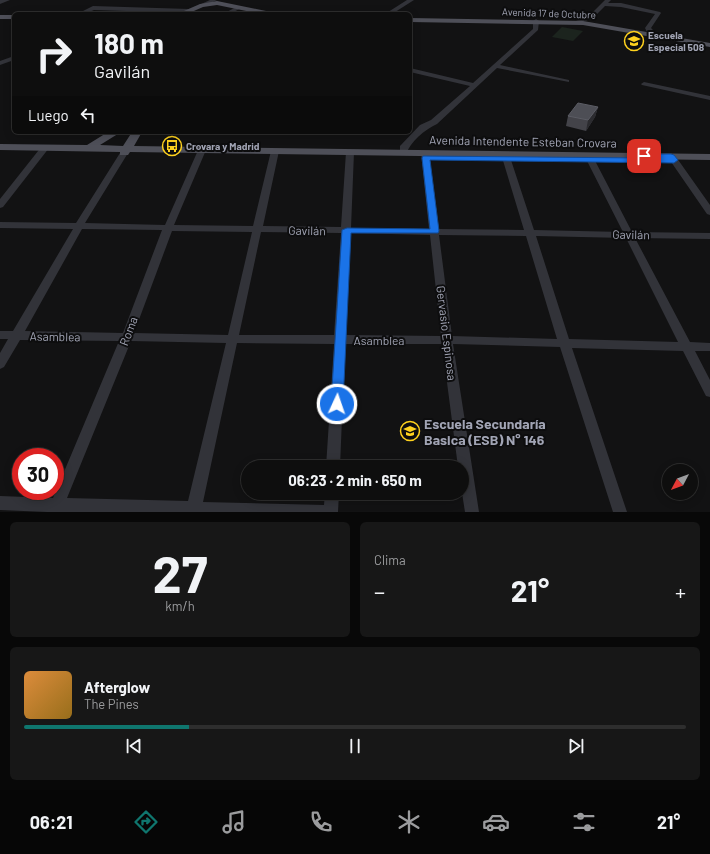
<!DOCTYPE html>
<html lang="es">
<head>
<meta charset="utf-8">
<style>
	:root { --surface:#0e0e0e; --page:#171717; --text:#f1f3f6; --muted:#9b9c9e; --line:#2e2e2e; --accent:#0f766e }
	body { margin:0; font-family:Barlow,sans-serif; background:var(--page); color:var(--text); height:100vh; display:flex; flex-direction:column; font-size:15px; white-space:nowrap }
	* { box-sizing:border-box; margin:0 }
	p { font-size:13px; color:var(--muted) }
	.icon { flex:none; width:22px; height:22px; fill:none; stroke:currentColor; stroke-width:2; stroke-linecap:round; stroke-linejoin:round }
	.map { position:relative; height:512px; overflow:hidden }
	.drawer { display:flex; flex-direction:column; gap:10px; padding:10px; background:#080808; flex:1 }
	.drawer>* { flex:none }
	.hud { position:absolute; left:12px; top:12px; width:400px; height:122px; border-radius:6px; box-shadow:0 2px 10px #0003,0 0 0 1px var(--line); background:#0e0e0e; color:var(--text); overflow:hidden }
	.needle { width:26px; rotate:229deg }
	.fabs { position:absolute; left:662px; top:464px; display:grid; gap:8px }
	.fabs a { display:grid; place-items:center; width:36px; height:36px; border-radius:50%; background:var(--surface); box-shadow:0 2px 10px #0003,0 0 0 1px var(--line); font-size:20px }
	.speed { position:absolute; left:12px; top:448px; display:flex; gap:8px; font-size:20px; font-weight:700; text-align:center }
	.speed>* { display:grid; place-content:center; width:52px; height:52px; border-radius:50%; background:var(--surface); box-shadow:0 2px 10px #0003,0 0 0 1px var(--line); line-height:1 }
	.speed .limit { border:6px solid #d22; background:#fff; color:#111 }
	.pin { position:absolute; display:grid; place-items:center; width:34px; height:34px; color:#fff; margin:-17px; border-radius:8px; box-shadow:0 2px 6px #0006 }
	.me { position:absolute; width:44px; margin:-22px; rotate:3deg; stroke-linejoin:round; filter:drop-shadow(0 0 3px #0008) }
	.turn { display:flex; align-items:center; gap:14px; height:84px; padding:0 16px; font-size:18px }
	.turn .icon { width:52px; height:52px; stroke-width:2.5 }
	.turn b { display:block; font-size:28px; line-height:34px }
	.then { display:flex; align-items:center; height:38px; padding:0 16px; background:#0003; gap:8px; font-size:15px }
	.big { font-size:30px; font-weight:700; line-height:1.1 }
	.drawer .tile { flex:1; display:flex; flex-direction:column; justify-content:center; gap:6px; min-width:0; padding:0 14px; border-radius:6px; background:var(--page) }
	.drawer .dial { align-items:center; gap:0 }
	.dial b { font-size:52px; line-height:1 }
	.song { display:flex; align-items:center; gap:12px }
	.cover { width:48px; height:48px; border-radius:6px; background:linear-gradient(135deg,hsl(30 70% 55%),hsl(40 70% 35%)) }
	.played { height:4px; border-radius:2px; background:linear-gradient(90deg,var(--accent) 25%,var(--line) 25%) }
	.keys { display:flex; justify-content:space-around; direction:ltr }
	.heat { display:flex; justify-content:space-between; align-items:center; font-size:22px; direction:ltr }
	.drawer .tiles { flex:1; display:grid; gap:10px; grid-template-columns:1fr 1fr }
	.tile:last-child { grid-column:span 2 }
	.trip { position:absolute; left:241px; top:460px; width:228px; height:40px; border-radius:20px; background:var(--surface); box-shadow:0 2px 10px #0003,0 0 0 1px var(--line); font-weight:700; line-height:40px; text-align:center }
	.menu { display:flex; height:64px; justify-content:space-around; align-items:center; background:#060606; color:var(--muted) }
	.menu .icon { width:28px; height:28px }
	.menu .current { color:var(--accent) }
	.menu b { font-size:18px; color:var(--text) }
	.map>svg:first-child { display:block }
</style>
</head>
<body>
<div class="map">
<svg width="710" height="512" viewBox="0 0 710 512">
	<rect width="100%" height="100%" fill="#121213"/>
	<path fill="#1c241e" d="M 562,27 L 583,31 L 573,41 L 552,37 Z"/>
	<g fill="none" stroke-linecap="round" stroke-linejoin="round">
		<path fill="#323339" fill-rule="evenodd" d="M 0,0 L 10,0 L 0,4 Z
			M 210,0 L 217,0 L 204,6 L 199,5 Z
			M 407,0 L 414,0 L 392,14 L 385,14 Z
			M 605,0 L 611,0 L 608,3 L 621,3 L 660,12 L 661,13 L 651,28 L 658,35 L 653,36 L 647,32 L 645,28 L 655,14 L 621,7 L 605,6 L 592,19 L 576,23 L 576,21 L 588,17 Z
			M 93,6 L 189,9 L 192,11 L 189,13 L 94,10 L 84,14 L 77,14 Z
			M 238,6 L 243,7 L 230,14 L 223,14 Z
			M 536,19 L 539,21 L 538,30 L 500,65 L 569,80 L 569,82 L 497,68 L 437,124 C 424,130 411,141 406,154 L 400,154 L 400,146 L 420,125 L 431,120 L 470,86 L 410,72 L 410,68 L 473,83 L 533,29 L 533,21 Z
			M 14,56 L 14,60 L 0,65 L 0,61 Z
			M 644,82 L 710,96 L 710,100 L 642,85 L 641,84 Z
			M 42,146 L 48,146 L 49,148 L 3,207 L 0,208 L 0,199 Z
			M 199,148 L 205,148 L 206,150 L 174,225 L 253,226 L 271,151 L 275,149 L 279,151 L 263,226 L 341,227 L 346,152 L 350,150 L 354,152 L 351,228 L 429,229 L 421,153 L 425,151 L 429,153 L 439,229 L 524,230 L 501,154 L 505,152 L 509,154 L 534,230 L 623,232 L 584,155 L 588,153 L 591,153 L 632,232 L 710,233 L 710,239 L 635,238 L 690,342 L 710,343 L 710,351 L 695,351 L 710,380 L 710,397 L 706,396 L 683,351 L 572,348 L 627,512 L 613,512 L 560,347 L 453,344 L 479,512 L 465,512 L 462,493 L 462,467 L 458,467 L 442,344 L 345,344 L 340,467 L 326,467 L 334,344 L 237,343 L 203,502 L 324,505 L 325,493 L 339,493 L 338,512 L 47,512 L 0,510 L 0,496 L 53,498 L 119,341 L 20,340 L 4,367 L 0,369 L 0,353 L 8,339 L 0,339 L 0,331 L 13,331 L 73,229 L 0,228 L 0,222 L 76,223 L 120,153 L 124,151 L 128,153 L 85,223 L 165,225 ZM 82,229 L 162,230 L 123,333 L 25,331 ZM 172,231 L 252,232 L 228,335 L 134,333 ZM 261,232 L 341,233 L 334,335 L 239,335 ZM 350,233 L 430,235 L 441,336 L 346,335 ZM 439,235 L 526,236 L 557,339 L 452,336 ZM 536,236 L 626,238 L 678,342 L 569,339 ZM 131,341 L 226,343 L 188,501 L 67,498 Z
			M 668,154 L 674,154 L 710,205 L 710,215 L 707,214 L 667,156 Z"/>
		<path fill="#4e4f58" fill-rule="evenodd" d="M 217,1 L 271,12 L 275,14 L 261,14 L 217,5 L 203,7 L 187,14 L 177,14 L 200,4 Z
			M 0,15 L 14,15 L 14,19 L 0,19 Z
			M 410,18 L 583,21 L 710,43 L 710,47 L 583,25 L 410,22 Z
			M 108,132 L 121,132 L 100,145 L 123,146 L 132,132 L 142,132 L 134,146 L 710,154 L 710,160 L 130,152 L 128,155 L 120,155 L 120,152 L 0,150 L 0,144 L 87,145 Z"/>
	</g>
	<path fill="#434349" d="M 598,107 L 595,117 L 586,131 L 566,126 L 568,116 Z"/>
	<path fill="#2b2b2f" d="M 598,107 L 595,117 L 586,131 L 588,120 Z"/>
	<path fill="#4d4e55" stroke="#5b5c64" d="M 578,103 L 598,107 L 588,120 L 568,116 Z"/>
	<path fill="#1a73e8" stroke="#114b97" d="M 641,154 L 671,154 L 674,155 L 678,160 L 674,163 L 430,160 L 439,231 L 438,233 L 351,233 L 343,404 L 341,407 L 337,408 L 333,407 L 331,404 L 342,230 L 347,228 L 430,229 L 422,158 L 423,156 L 643,158 L 640,156 Z"/>
	<defs>
		<symbol id="school-ring" viewBox="-11 -11 22 22"><circle r="9.5" fill="#0d0d0e" stroke="#ffd21e" stroke-width="1.5"/><path d="M0-5L7-2L0 1L-7-2ZM-4 1L0 2.5L4 1V4Q0 6-4 4Z" fill="#ffd21e"/></symbol>
		<symbol id="bus-ring" viewBox="-11 -11 22 22"><circle r="9.5" fill="#0d0d0e" stroke="#ffd21e" stroke-width="1.5"/><path d="M-5-6H5V4H4V6H2V4H-2V6H-4V4H-5ZM-3.5-4V0h7V-4ZM-3.5 1.2v1.5H-2V1.2ZM2 1.2v1.5H3.5V1.2Z" fill="#ffd21e"/></symbol>
	</defs>
	<g fill-rule="evenodd">
		<use href="#school-ring" x="623" y="30" width="22" height="22"/>
		<use href="#bus-ring" x="161" y="135" width="22" height="22"/>
		<use href="#school-ring" x="399" y="420" width="22" height="22"/>
	</g>
	<g text-anchor="middle" dominant-baseline="central" stroke-width="4" stroke-linejoin="round" paint-order="stroke">
		<g font-size="10" fill="#a2a5b5" stroke="#0d0d0e">
			<text transform="translate(549 13) rotate(2)">Avenida 17 de Octubre</text>
		</g>
		<g font-size="10" font-weight="bold" fill="#a2a5b5" stroke="#0d0d0e" text-anchor="start">
			<text x="648" y="35">Escuela<tspan x="648" dy="12">Especial 508</tspan></text>
			<text x="186" y="146">Crovara y Madrid</text>
		</g>
		<g font-size="12" fill="#a2a5b5" stroke="#0d0d0e">
			<text transform="translate(523 141) rotate(1)">Avenida Intendente Esteban Crovara</text>
			<text transform="translate(307 230) rotate(1)">Gavilán</text>
			<text transform="translate(631 234) rotate(1)">Gavilán</text>
			<text transform="translate(128 331) rotate(-69)">Roma</text>
			<text transform="translate(447 333) rotate(83)">Gervasio Espinosa</text>
			<text transform="translate(55 336) rotate(1)">Asamblea</text>
			<text x="379" y="340">Asamblea</text>
		</g>
		<g font-size="14" font-weight="bold" fill="#a2a5b5" stroke="#0d0d0e" text-anchor="start">
			<text x="424" y="423">Escuela Secundaría<tspan x="424" dy="16">Basica (ESB) N° 146</tspan></text>
		</g>
	</g>
</svg>
<div class="fabs">
<a><svg class="needle" viewBox="-14 -14 28 28"><path d="M0-13l5 13h-10z" fill="#e53935"/><path d="M0 13l5-13h-10z" fill="#9b9c9e"/></svg></a>
</div>
<div class="speed"><div class="limit">30</div></div>
<div class="pin" style="left:644px;top:156px;background:#d93025"><svg class="icon" aria-label="arrive" viewBox="0 0 24 24"><path d="M6 21V4h12l-3 4 3 4H6"/></svg></div>
<svg class="me" style="left:337px;top:404px" viewBox="-20 -20 40 40"><circle r="17" fill="#1a73e8" stroke="#fff" stroke-width="3"/><path d="M0-11L8 9 0 5-8 9z" fill="#fff"/></svg>
<div class="trip">06:23 · 2 min · 650 m</div>
<div class="hud">
<div class="turn"><svg class="icon" aria-label="right" viewBox="0 0 24 24"><path d="M7 20v-9h11M14 6l5 5-5 5"/></svg><div><b>180 m</b>Gavilán</div></div>
<div class="then">Luego<svg class="icon" aria-label="left" viewBox="0 0 24 24"><path d="M17 20v-9H6M10 6l-5 5 5 5"/></svg></div>
</div>
</div>
<section class="drawer">
<div class="tiles">
<div class="tile dial"><b>27</b><p>km/h</p></div>
<div class="tile"><p>Clima</p>
<div class="heat"><a>−</a><b class="big">21°</b><a>+</a></div>
</div>
<div class="tile">
<div class="song"><i class="cover"></i><div><b>Afterglow</b><p>The Pines</p></div></div>
<div class="played"></div>
<div class="keys"><svg class="icon" aria-label="previous" viewBox="0 0 24 24"><path d="M18 5L8 12l10 7zM5 5v14"/></svg><svg class="icon" aria-label="pause" viewBox="0 0 24 24"><path d="M8 5v14M16 5v14"/></svg><svg class="icon" aria-label="next" viewBox="0 0 24 24"><path d="M6 5l10 7-10 7zM19 5v14"/></svg></div>
</div>
</div>
</section>
<nav class="menu">
<b>06:21</b>
<svg class="icon current" aria-label="directions" viewBox="0 0 24 24"><path d="M12 3l9 9-9 9-9-9zM9 14v-3h6M13 9l2 2-2 2"/></svg>
<svg class="icon" aria-label="music" viewBox="0 0 24 24"><path d="M9 18V5l10-2v13"/><circle cx="6" cy="18" r="3"/><circle cx="16" cy="16" r="3"/></svg>
<svg class="icon" aria-label="phone" viewBox="0 0 24 24"><path d="M5 4h4l2 5-3 2q2 4 5 5l2-3 5 2v4C11 20 4 13 5 4z"/></svg>
<svg class="icon" aria-label="climate" viewBox="0 0 24 24"><path d="M12 3v18M4 7l16 10M4 17L20 7"/></svg>
<svg class="icon" aria-label="car" viewBox="0 0 24 24"><path d="M5 17H2v-5l4-1 3-4h7l3 4 3 1v5h-3M9 17h6M6 11h13"/><circle cx="7" cy="17" r="2"/><circle cx="17" cy="17" r="2"/></svg>
<svg class="icon" aria-label="filters" viewBox="0 0 24 24"><path d="M4 7h16M4 17h16"/><circle cx="9" cy="7" r="2"/><circle cx="15" cy="17" r="2"/></svg>
<b>21°</b>
</nav>
</body>
</html>
